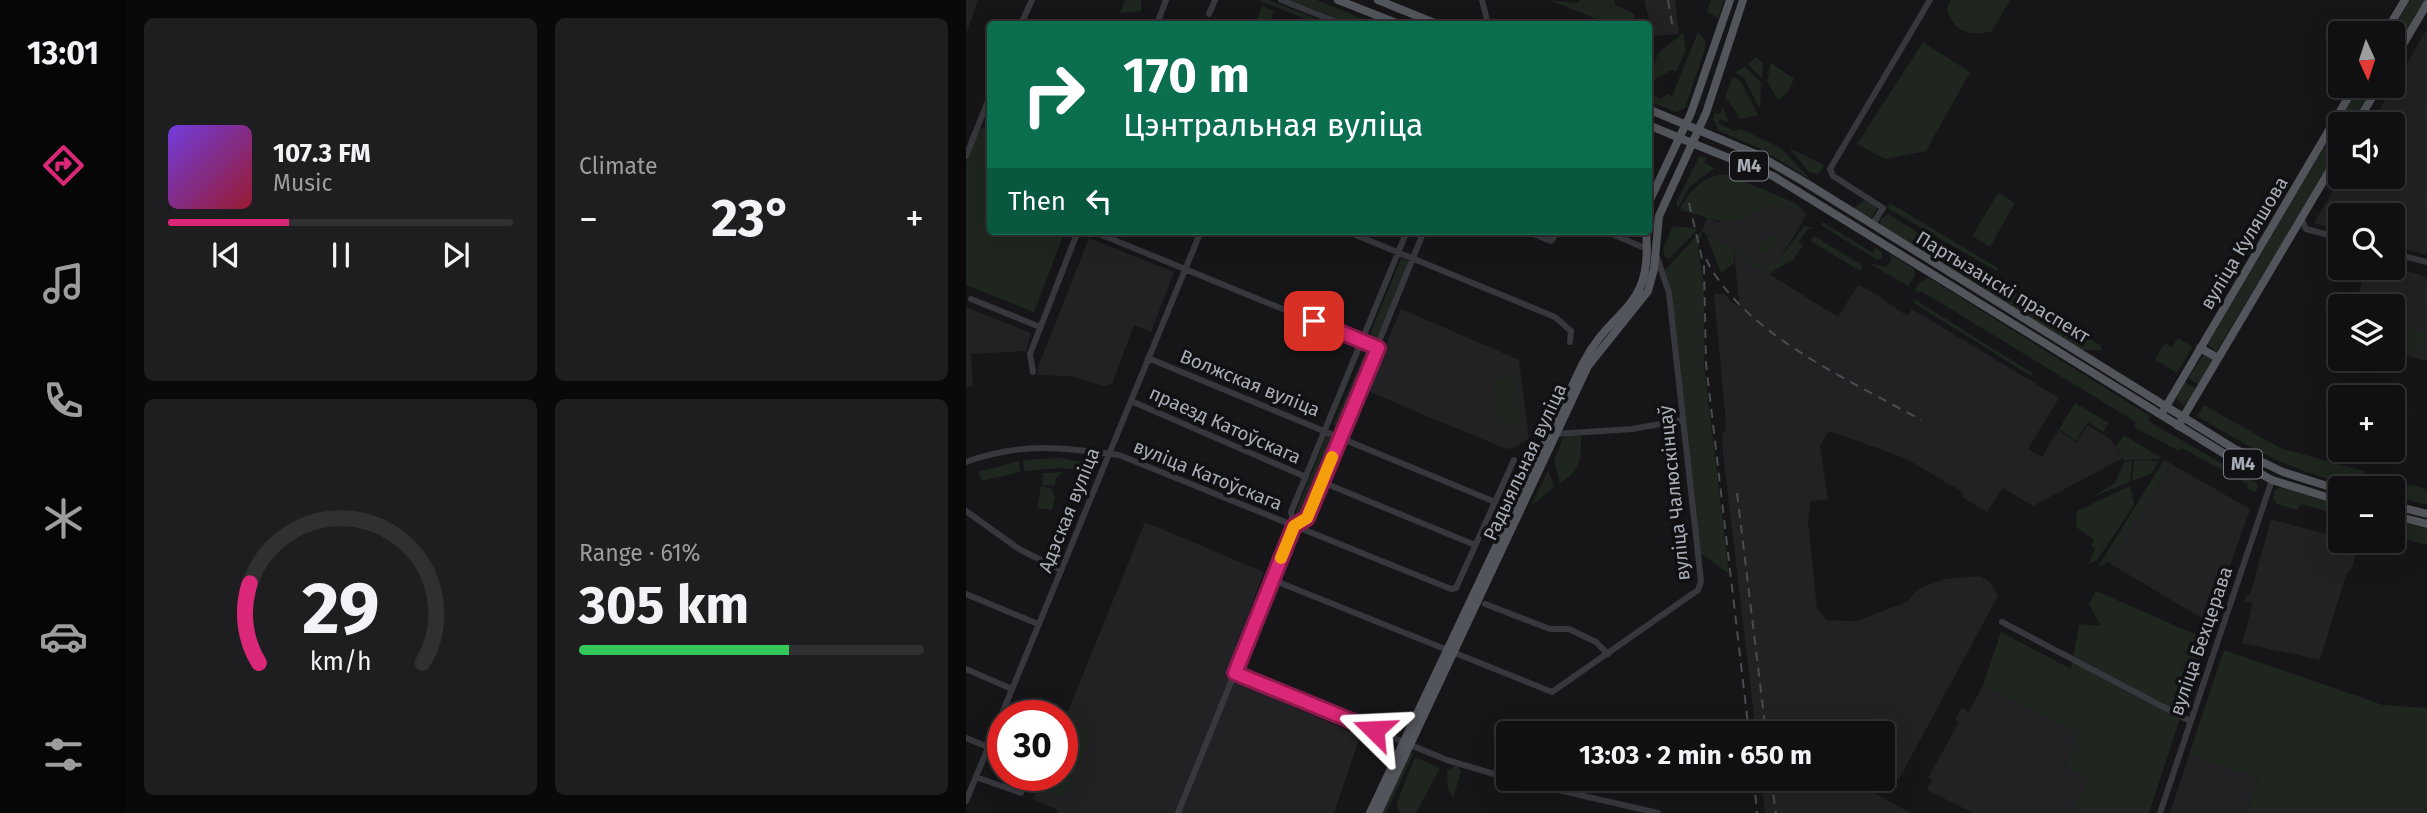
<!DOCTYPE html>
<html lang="en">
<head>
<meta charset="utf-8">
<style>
	:root { --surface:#101012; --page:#1e1e20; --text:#f1f3f6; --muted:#9c9d9f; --line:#303032; --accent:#db2777 }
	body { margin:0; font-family:"Fira Sans",sans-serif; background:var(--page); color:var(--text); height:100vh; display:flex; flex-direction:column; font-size:26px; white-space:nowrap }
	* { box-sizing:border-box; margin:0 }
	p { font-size:23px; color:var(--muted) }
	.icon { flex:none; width:38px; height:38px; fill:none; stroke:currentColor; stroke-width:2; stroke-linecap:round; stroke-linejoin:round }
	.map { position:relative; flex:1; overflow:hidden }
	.side { display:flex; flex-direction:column; gap:18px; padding:18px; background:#09090a; width:840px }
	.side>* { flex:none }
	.hud { position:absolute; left:21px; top:21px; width:665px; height:214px; border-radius:7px; box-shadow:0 7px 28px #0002,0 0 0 2px var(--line); background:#0b6e4f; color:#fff; overflow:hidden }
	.needle { width:46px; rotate:177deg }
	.fabs { position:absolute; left:1362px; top:21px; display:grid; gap:14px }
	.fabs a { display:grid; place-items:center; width:77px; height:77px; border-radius:7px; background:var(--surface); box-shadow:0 7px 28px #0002,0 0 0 2px var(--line); font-size:35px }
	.speed { position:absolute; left:21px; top:700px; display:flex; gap:14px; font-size:35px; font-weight:700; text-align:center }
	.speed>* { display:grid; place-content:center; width:91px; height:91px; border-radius:50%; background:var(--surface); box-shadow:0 7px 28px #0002,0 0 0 2px var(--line); line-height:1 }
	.speed .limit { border:10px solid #d22; background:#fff; color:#111 }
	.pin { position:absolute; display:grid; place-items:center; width:60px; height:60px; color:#fff; margin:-30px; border-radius:14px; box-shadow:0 4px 10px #0006 }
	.me { position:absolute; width:77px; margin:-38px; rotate:291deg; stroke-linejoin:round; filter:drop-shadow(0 0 5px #0008) }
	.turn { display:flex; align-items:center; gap:24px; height:147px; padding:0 21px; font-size:32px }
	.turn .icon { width:91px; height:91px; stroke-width:2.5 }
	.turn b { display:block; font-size:49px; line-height:60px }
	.then { display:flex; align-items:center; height:66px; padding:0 21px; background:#0003; gap:14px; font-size:26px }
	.big { font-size:52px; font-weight:700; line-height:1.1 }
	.side .card { flex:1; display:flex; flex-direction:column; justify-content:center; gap:10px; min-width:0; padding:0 24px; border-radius:10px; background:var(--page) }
	.side .dial { align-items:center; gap:0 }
	.dial svg { height:182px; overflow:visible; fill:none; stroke:var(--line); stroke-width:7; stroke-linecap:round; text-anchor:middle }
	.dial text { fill:var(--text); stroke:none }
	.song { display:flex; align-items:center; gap:21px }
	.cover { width:84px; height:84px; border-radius:10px; background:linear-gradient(135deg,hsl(260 70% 55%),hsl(350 70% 35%)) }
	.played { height:7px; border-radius:4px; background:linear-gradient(90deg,var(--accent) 35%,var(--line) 35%) }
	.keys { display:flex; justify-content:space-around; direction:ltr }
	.heat { display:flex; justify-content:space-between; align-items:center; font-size:38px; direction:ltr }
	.charge { height:10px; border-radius:5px; background:linear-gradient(90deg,#34c759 61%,var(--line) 0) }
	.side .tiles { flex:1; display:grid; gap:18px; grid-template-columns:repeat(2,1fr) }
	.trip { position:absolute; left:530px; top:721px; width:399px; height:70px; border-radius:7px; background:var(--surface); box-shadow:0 7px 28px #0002,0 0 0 2px var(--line); font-weight:700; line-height:70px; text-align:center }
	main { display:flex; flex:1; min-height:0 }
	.menu { display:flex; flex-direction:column; width:126px; justify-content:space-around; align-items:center; background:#060607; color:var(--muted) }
	.menu .icon { width:49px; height:49px }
	.menu .current { color:var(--accent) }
	.menu b { font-size:32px; color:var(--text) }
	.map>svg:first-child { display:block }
</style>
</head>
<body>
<main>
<nav class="menu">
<b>13:01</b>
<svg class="icon current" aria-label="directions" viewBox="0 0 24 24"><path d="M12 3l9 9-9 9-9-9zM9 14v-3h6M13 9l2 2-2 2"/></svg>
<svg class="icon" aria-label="music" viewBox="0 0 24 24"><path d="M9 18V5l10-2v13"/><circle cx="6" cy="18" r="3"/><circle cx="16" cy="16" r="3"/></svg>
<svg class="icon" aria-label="phone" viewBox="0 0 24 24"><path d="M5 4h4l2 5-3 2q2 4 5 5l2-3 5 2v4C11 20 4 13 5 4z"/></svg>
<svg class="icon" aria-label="climate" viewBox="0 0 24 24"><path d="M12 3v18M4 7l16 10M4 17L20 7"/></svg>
<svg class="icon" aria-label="car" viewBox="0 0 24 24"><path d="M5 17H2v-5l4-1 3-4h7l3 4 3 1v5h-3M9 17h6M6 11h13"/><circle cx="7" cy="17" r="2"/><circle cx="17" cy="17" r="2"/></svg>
<svg class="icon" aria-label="filters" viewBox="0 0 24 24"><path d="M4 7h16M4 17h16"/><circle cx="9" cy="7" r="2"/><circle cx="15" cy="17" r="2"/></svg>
</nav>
<section class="side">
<div class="tiles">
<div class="card">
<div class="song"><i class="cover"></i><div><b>107.3 FM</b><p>Music</p></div></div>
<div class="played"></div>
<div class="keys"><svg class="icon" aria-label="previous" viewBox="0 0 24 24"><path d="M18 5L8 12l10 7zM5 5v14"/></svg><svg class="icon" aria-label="pause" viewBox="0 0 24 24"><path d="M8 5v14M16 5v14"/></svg><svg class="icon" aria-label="next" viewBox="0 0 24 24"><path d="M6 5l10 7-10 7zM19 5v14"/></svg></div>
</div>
<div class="card"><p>Climate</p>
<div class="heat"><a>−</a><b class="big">23°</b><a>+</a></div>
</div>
<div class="card dial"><svg viewBox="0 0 100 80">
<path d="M14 69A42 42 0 1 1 86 69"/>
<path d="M14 69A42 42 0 0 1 10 34" stroke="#db2777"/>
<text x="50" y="56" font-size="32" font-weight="700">29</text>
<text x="50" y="72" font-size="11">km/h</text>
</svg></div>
<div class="card"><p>Range · 61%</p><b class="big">305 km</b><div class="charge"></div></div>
</div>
</section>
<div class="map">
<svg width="1461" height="813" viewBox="0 0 1461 813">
	<rect width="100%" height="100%" fill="#161618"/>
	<path fill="#222225" d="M 0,0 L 12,0 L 0,34 Z
		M 678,0 L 709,0 L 713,34 L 687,36 Z
		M 1461,29 L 1461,255 L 1426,246 L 1426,215 L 1374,215 L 1374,231 L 1348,223 L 1375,177 L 1426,177 L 1426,124 L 1405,124 Z
		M 801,206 L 821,206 L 841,214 L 812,262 L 797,266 L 735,231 L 742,217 L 752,222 L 770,222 Z
		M 123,238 L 208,272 L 185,332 L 168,325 L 146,384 L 139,386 L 104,376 L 71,375 L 72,367 Z
		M 768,252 L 872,317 L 892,285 L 912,295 L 941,316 L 946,309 L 1093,398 L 1062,449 L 1076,457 L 1092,430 L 1110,442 L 1122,425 L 1144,439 L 1157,458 L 1067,506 L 1037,488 L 1021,512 L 996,497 L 998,493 L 939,458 L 863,431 L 854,446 L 862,499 L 845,501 L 842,521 L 851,608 L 861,620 L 890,621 L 941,602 L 952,589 L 978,579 L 1015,576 L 1026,584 L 1032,596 L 933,779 L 917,771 L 917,733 L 790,733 L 757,454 L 756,432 L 760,431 L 759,413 L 748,294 L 758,294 L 770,306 L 773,302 Z
		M 1426,267 L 1461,277 L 1461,361 L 1426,352 L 1426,306 L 1389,306 L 1400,268 Z
		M 0,304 L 2,308 L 65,333 L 60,351 L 5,354 L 7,386 L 0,388 Z
		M 435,309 L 553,360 L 563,438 L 550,447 L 540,449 L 401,391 Z
		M 1204,463 L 1284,509 L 1244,623 L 1143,563 Z
		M 1305,519 L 1374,538 L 1374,541 L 1393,543 L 1387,566 L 1380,575 L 1354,660 L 1276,643 L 1287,603 L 1279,601 L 1280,595 L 1284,595 Z
		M 179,522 L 298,572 L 259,677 L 394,736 L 368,813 L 91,813 L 92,810 L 67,799 L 76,775 L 96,775 L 96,726 Z
		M 1017,685 L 1115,735 L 1099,765 L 1124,777 L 1124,813 L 1007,813 L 961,790 L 966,780 L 962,778 L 993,722 L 989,719 L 996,708 L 1003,712 Z
		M 1223,755 L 1293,778 L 1281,813 L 1204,813 Z
		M 795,779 L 882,779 L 945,813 L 799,813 Z"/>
	<path fill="#1e261f" d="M 159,0 L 175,0 L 175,11 L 154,13 Z
		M 292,0 L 302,0 L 364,24 L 353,24 Z
		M 324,0 L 350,0 L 411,24 L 385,24 Z
		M 583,0 L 612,3 L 614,0 L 649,0 L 648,4 L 668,14 L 671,24 L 643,24 Z
		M 745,0 L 758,0 L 752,18 L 741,12 Z
		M 985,0 L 1044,0 L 1026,31 C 1004,37 986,32 981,8 Z
		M 1444,0 L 1460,0 L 1426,58 L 1425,33 Z
		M 296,6 L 308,11 L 303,24 L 289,24 Z
		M 732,32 L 739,40 L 739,49 L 719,108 L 709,112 L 683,101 L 683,94 L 695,99 L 701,94 L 706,96 Z
		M 717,33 L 720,51 L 710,71 L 705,70 L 683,83 L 692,53 Z
		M 957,42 L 1004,72 L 960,151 L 919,159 L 891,144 Z
		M 790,57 L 797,63 L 796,78 L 781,64 Z
		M 805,63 L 828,79 L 821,93 L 812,100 L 801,81 Z
		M 779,66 L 795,83 L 794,109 L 778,78 L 769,73 Z
		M 767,76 L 775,82 L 792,115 L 775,119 L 759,97 Z
		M 1394,86 L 1410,86 L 1385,121 L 1377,114 Z
		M 751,103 L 749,113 L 754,114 L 757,106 L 763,123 L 754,119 L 752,123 L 768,131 L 775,129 L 815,148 L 845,180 L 795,149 L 753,131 L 747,119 Z
		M 1373,122 L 1378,124 L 1374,124 L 1374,148 L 1250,352 L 1242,344 Z
		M 24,124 L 24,231 L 99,231 L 68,312 L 0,285 L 0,162 L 14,129 Z
		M 823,148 L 858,165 L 852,175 L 842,171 Z
		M 733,157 L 741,157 L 738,163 L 749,168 L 724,186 L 712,208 L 710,203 Z
		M 754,175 L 763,175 L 829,203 L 841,214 L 821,206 L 801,206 L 770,222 L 760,223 L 714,210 C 722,193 734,178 754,175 Z
		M 1032,193 L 1049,203 L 1024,247 L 1006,236 Z
		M 899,200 L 911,208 L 905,218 L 886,209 Z
		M 924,203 L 1032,268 L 1032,272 L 921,208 Z
		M 922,214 L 1134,345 L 1136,350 L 1116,350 L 915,226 L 913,220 Z
		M 857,222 L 907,253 L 909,247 L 916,252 L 916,258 L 911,260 L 855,225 Z
		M 707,226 L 732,229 L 703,259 L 698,256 L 697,248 Z
		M 838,226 L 847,228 L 841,230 L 833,242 L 837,245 L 828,259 L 803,274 L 768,252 L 768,263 L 755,273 L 740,234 L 797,266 L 812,262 Z
		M 736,230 L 732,249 L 738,285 L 738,365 L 763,574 L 734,553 L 706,296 L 699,270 Z
		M 807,236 L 811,239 L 805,251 L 808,252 L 815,245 C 808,255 803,255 792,250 L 799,239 Z
		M 848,236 L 897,266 L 894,271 L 845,241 Z
		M 924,254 L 948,269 L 949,275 L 942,286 L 903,263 L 920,267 L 925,262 Z
		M 435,258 L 444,261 L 412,340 L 406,341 L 403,337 Z
		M 963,278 L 1184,416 L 1182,421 L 1292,484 L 1290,492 L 1281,488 L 1282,484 L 1216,448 L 1213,451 L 1168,427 L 1170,422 L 955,291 L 952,293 L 949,289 L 955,281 Z
		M 948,299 L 1066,373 L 1065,376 L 948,303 Z
		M 1426,323 L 1461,334 L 1455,353 L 1426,344 Z
		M 1212,338 L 1226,347 L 1211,373 L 1189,359 L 1199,343 L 1206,347 Z
		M 401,348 L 406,354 L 375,428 L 369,428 L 368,423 Z
		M 1238,354 L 1247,360 L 1233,385 L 1222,378 Z
		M 549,377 L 553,423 L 532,425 L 527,379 Z
		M 1219,382 L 1231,389 L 1218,406 L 1210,398 Z
		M 1109,403 L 1143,423 L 1137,432 L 1122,422 L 1110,441 L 1093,429 Z
		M 1238,405 L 1314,448 L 1398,471 L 1398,475 L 1461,489 L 1461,505 L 1426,496 L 1426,488 C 1354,488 1291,452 1231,416 Z
		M 361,435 L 369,440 L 336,520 L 330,521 L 328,517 Z
		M 1158,435 L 1194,457 L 1194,459 L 1158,460 L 1150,446 Z
		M 602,436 L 615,436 C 615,459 615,471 594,483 L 588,461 L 597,438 Z
		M 129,454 L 132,461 L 127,472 L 95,468 L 58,471 L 57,460 L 94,458 L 122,463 Z
		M 1198,460 L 1204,463 L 1145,561 L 1132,567 Z
		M 53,461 L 54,472 L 16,481 L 12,472 Z
		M 1166,461 L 1164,482 L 1126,497 L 1149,483 L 1158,462 Z
		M 1168,461 L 1171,460 L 1193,461 L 1185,474 L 1166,481 Z
		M 582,470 L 588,487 L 565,506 Z
		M 96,472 L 90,478 L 89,486 L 76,485 L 77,473 Z
		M 75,486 L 86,489 L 89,497 L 86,510 L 71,508 Z
		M 1164,486 L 1168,505 L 1131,560 L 1122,564 L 1129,549 L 1125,545 L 1128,540 L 1110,527 L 1111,511 Z
		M 1314,487 L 1374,504 L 1374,515 L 1335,504 L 1331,510 L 1311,504 L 1307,499 L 1308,491 Z
		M 1426,519 L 1461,529 L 1461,545 L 1426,536 Z
		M 1130,591 L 1240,639 L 1183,813 L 1124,813 L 1110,808 L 1124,778 L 1099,766 L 1114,735 L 1017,685 L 1035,632 L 1105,669 L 1113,624 L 1135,626 L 1123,604 Z
		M 1258,650 L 1417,705 L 1461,708 L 1461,813 L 1281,813 L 1293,778 L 1223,755 Z
		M 114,728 L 122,731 L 123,741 L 99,791 L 95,795 L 88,795 L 85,786 L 89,775 L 96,775 C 96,759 99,737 114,728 Z
		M 449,750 L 420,813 L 416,813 L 442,757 Z
		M 449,757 L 474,768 L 450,813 L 434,813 L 430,805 Z
		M 491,765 L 495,772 L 487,798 L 482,789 L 481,771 Z"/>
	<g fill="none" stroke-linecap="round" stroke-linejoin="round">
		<path stroke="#37383d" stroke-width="6" d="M 315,0 L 376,24
			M 516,0 L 522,24
			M 243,14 L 249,0
			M 55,24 L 66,0
			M 191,24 L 200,0
			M 0,156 L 24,96
			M 1336,219 L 1340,229 L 1374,238
			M 906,225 L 917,208 L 867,176 L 864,169 L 964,0
			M 126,231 L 412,348
			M 380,231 L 589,317 L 605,331 L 604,342
			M 560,231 L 585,241 L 592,231
			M 639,231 L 681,249
			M 1426,253 L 1461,262
			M 5,299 L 74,327
			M 182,358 L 529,502
			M 67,372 L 64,354 L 112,231
			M 165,401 L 340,477
			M 589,434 L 666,429 L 717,420
			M 0,462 C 56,442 95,447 153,455 L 485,589 L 490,588 L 548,460
			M 356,482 L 509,545
			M 0,511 L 53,549 L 95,570
			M 328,526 L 341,518 L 458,231
			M 307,580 L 586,692 L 732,590 L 735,581 L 703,293 L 690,254
			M 0,594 L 72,624
			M 519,604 L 584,629 L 603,629 L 630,642 L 642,654
			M 1036,622 L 1224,721
			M 0,669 L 46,689
			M 269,673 L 481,760 L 542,778
			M 0,738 L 22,747
			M 10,777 L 55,793
			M 544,779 L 692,813
			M 0,801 L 235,231
			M 212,813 L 328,526 L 325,512 L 441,231
			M 1194,813 L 1306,480"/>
		<path stroke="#53555c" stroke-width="8" d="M 372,0 L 433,24
			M 412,0 L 471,24
			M 1419,33 L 1439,0
			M 1426,63 L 1461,4
			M 682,109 L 792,155 L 840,183 L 1267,448 L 1317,472 L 1374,490
			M 1390,124 L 1413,86
			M 682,125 L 807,176 L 1262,456 L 1306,480 L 1374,501
			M 682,204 L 725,113 L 764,0
			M 1234,348 L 1252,358
			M 1198,410 L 1389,86
			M 1212,426 L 1374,153
			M 1426,505 L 1461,514
			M 1426,515 L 1461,524
			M 404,813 L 617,363 C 648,304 687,312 680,231
			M 412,813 L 622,366 L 682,291 L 688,269 L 693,216 L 740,113 L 777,0"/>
		<path stroke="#4a4c52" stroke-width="2" stroke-dasharray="9 7" stroke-linecap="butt" d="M 702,0 L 707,29
			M 723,203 L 738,267 L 740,364 L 783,733
			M 740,259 C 777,334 884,380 955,420
			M 771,493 L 800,733
			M 788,779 L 791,813
			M 805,779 L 810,813"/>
	</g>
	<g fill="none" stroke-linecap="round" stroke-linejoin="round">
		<defs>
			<path id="route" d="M 348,321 L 412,348 L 341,518 L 328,526 L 269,673 L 408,730"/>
		</defs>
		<use href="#route" stroke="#8e194d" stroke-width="18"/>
		<use href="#route" stroke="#db2777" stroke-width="12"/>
		<path stroke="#f59e0b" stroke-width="12" d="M 315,558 L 328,526 L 341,518 L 366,457"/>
	</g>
	<g text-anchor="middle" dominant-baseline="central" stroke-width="7" stroke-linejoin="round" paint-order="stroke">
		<g fill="#111113" stroke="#7b7e86" stroke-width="2">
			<rect x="764" y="151.5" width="38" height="29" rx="5"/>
			<rect x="1258" y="449.5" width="38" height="29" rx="5"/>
		</g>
		<g font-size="18" font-weight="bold" fill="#a8adb8">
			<text x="783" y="166">М4</text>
			<text x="1277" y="464">М4</text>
		</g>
		<g font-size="19" fill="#a8adb8" stroke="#111113">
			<text transform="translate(1278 243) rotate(-59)">вуліца Куляшова</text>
			<text transform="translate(1037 287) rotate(31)">Партызанскі праспект</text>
			<text transform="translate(284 383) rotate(22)">Волжская вуліца</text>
			<text transform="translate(259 425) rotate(24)">праезд Катоўскага</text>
			<text transform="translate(559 462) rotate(-65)">Радыяльная вуліца</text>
			<text transform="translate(242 475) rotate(22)">вуліца Катоўскага</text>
			<text transform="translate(708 493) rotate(-96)">вуліца Чалюскінцаў</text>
			<text transform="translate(103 510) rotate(-68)">Адэская вуліца</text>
			<text transform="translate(1235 641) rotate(-71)">вуліца Бехцерава</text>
		</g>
	</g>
</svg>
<div class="fabs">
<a><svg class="needle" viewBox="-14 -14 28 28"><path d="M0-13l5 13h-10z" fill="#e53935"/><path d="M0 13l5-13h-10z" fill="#9c9d9f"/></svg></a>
<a><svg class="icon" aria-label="sound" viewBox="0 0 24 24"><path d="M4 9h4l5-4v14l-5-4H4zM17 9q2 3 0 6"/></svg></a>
<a><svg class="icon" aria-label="search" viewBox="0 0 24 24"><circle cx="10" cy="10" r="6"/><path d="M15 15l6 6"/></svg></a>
<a><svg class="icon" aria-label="layers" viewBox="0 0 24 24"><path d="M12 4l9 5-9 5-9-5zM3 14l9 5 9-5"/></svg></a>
<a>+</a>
<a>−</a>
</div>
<div class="speed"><div class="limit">30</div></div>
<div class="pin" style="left:348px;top:321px;background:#d93025"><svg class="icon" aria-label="arrive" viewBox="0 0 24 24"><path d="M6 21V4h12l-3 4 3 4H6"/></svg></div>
<svg class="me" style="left:408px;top:730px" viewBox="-20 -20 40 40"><path d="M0-17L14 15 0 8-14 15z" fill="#db2777" stroke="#fff" stroke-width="4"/></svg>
<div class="trip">13:03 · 2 min · 650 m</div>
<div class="hud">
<div class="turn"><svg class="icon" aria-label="right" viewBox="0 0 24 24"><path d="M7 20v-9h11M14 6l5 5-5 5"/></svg><div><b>170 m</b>Цэнтральная вуліца</div></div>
<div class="then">Then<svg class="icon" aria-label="left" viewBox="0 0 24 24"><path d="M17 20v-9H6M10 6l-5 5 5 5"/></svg></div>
</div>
</div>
</main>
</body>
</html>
